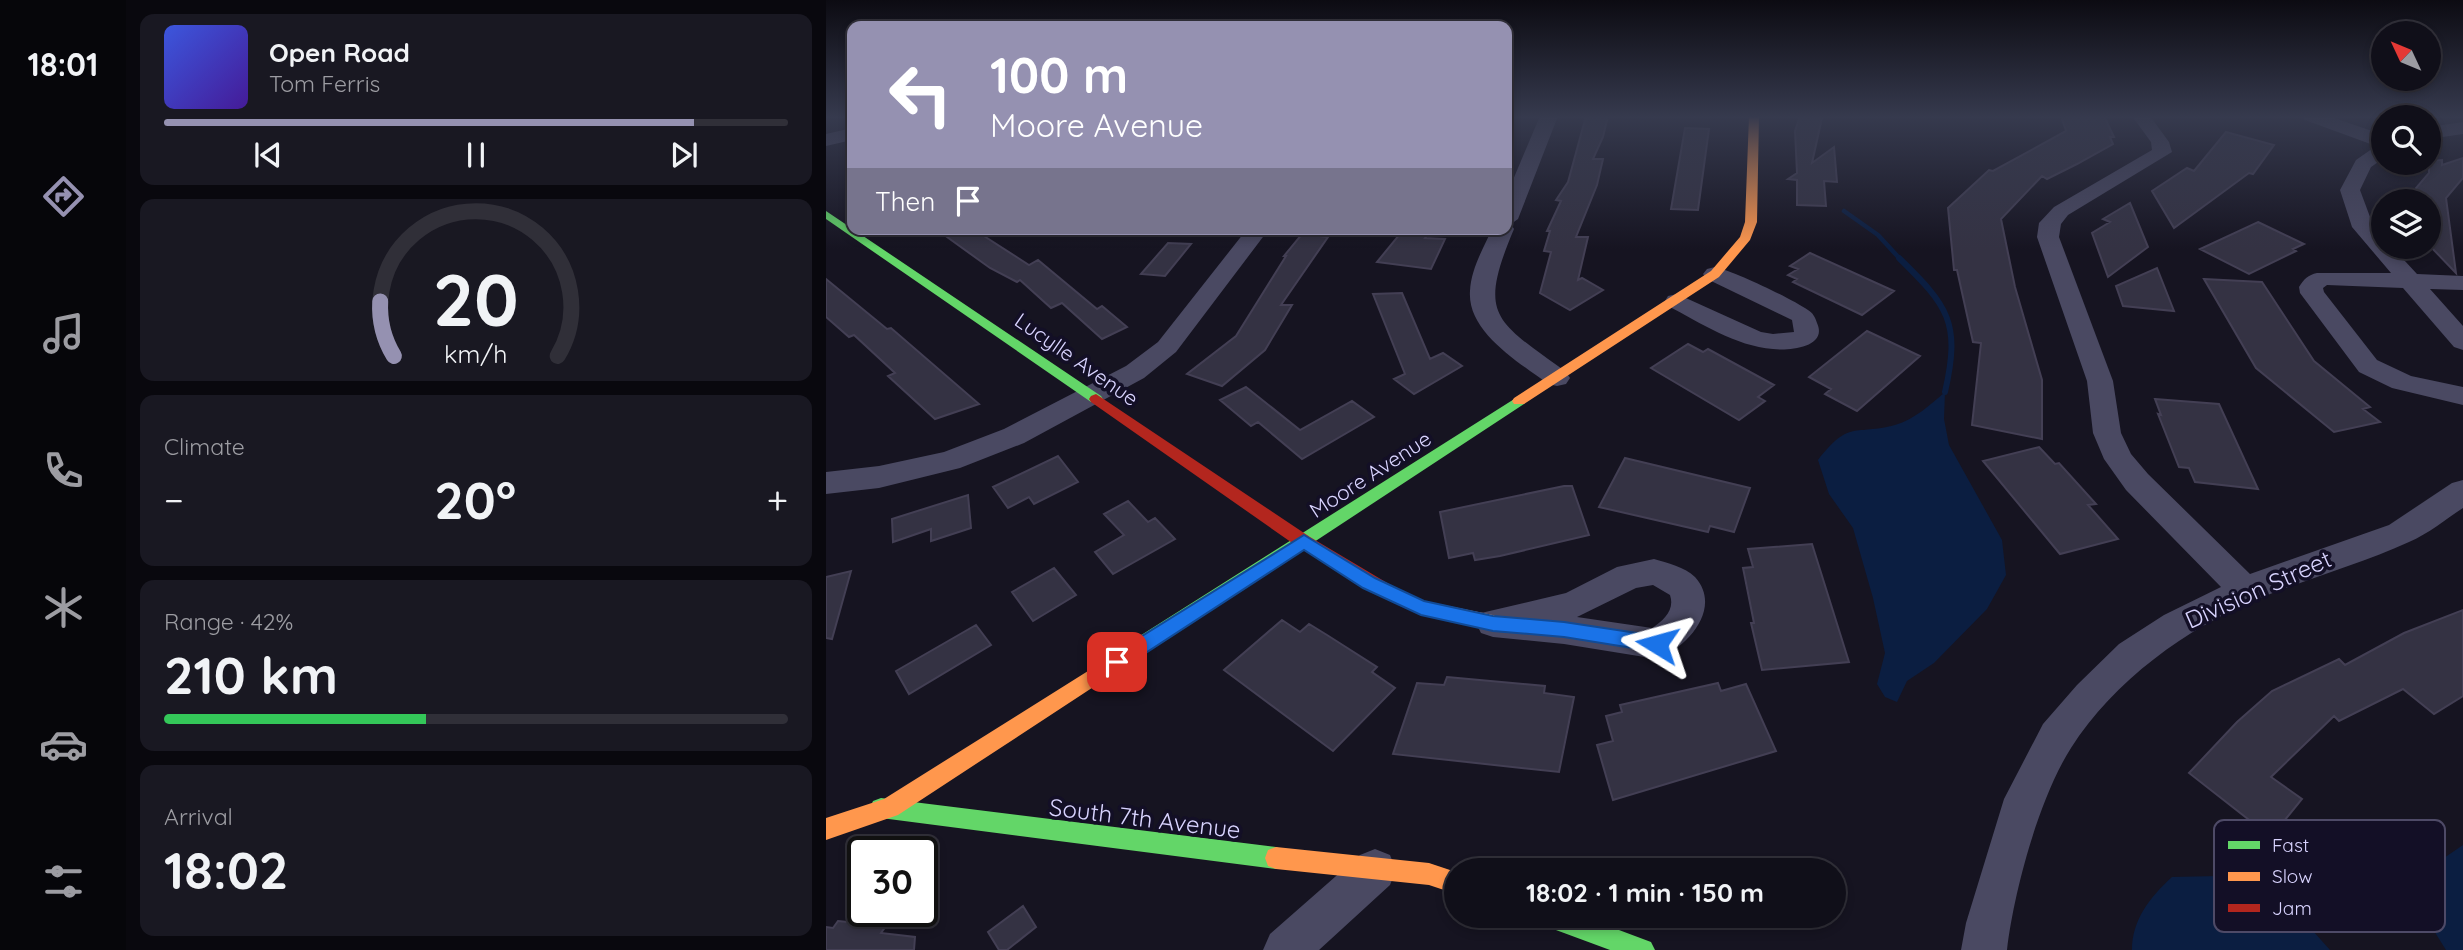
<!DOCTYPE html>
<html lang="en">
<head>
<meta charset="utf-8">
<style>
	:root { --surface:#100f19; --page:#191822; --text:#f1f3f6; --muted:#9c9ca2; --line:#302f38; --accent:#9591b1 }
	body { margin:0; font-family:Quicksand,sans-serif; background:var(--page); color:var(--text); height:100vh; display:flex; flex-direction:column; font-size:26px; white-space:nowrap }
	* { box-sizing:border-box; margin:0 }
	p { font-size:23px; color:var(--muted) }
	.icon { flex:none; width:38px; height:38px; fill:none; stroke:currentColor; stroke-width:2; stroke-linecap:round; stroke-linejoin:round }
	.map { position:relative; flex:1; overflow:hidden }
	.drawer { display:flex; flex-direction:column; gap:14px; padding:14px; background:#09080e; width:700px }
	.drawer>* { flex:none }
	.top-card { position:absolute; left:21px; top:21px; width:665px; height:214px; border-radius:14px; box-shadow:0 4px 10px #0003,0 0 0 2px var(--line); background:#9591b1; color:#fff; overflow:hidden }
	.needle { width:46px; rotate:314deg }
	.tools { position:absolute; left:1545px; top:21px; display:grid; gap:14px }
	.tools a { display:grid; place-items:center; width:70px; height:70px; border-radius:50%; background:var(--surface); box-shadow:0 4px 10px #0003,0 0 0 2px var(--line); font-size:35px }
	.speed { position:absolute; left:21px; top:836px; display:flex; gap:14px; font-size:35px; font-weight:700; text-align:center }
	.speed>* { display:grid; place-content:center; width:91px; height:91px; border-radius:50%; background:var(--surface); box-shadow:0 4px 10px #0003,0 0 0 2px var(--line); line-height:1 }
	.speed .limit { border:4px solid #111; border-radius:10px; background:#fff; color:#111 }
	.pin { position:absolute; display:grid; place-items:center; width:60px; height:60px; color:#fff; margin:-30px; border-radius:14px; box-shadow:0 4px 10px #0006 }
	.me { position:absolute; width:77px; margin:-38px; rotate:278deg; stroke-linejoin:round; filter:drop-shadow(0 0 5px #0008) }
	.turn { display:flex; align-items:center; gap:24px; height:147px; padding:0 28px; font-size:32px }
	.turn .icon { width:91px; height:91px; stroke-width:2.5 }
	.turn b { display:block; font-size:49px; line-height:60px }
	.then { display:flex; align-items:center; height:66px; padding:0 28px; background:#0003; gap:14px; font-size:26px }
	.big { font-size:52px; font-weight:700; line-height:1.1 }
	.drawer .tile { flex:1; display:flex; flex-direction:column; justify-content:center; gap:10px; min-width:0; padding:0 24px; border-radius:14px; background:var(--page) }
	.drawer .dial { align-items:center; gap:0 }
	.dial svg { height:182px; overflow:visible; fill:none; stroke:var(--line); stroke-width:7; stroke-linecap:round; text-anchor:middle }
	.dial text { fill:var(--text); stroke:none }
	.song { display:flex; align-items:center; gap:21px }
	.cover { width:84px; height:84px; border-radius:10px; background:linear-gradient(135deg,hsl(230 70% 55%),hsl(260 70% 35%)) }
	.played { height:7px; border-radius:4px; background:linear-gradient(90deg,var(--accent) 85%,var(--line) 85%) }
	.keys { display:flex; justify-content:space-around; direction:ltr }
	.heat { display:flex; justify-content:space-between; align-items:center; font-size:38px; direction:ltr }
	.charge { height:10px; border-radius:5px; background:linear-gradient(90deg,#34c759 42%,var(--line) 0) }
	.trip { position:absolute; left:618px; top:858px; width:402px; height:70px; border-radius:35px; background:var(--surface); box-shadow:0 4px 10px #0003,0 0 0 2px var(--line); font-weight:700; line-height:70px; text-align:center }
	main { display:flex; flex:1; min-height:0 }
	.tabs { display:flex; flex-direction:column; width:126px; justify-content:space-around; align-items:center; background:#06060a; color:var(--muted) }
	.tabs .icon { width:49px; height:49px }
	.tabs .active { color:var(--accent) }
	.tabs b { font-size:32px; color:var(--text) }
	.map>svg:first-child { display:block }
</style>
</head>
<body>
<main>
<nav class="tabs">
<b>18:01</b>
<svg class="icon active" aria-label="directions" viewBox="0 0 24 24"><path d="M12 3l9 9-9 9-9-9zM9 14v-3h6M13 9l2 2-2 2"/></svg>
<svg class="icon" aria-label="music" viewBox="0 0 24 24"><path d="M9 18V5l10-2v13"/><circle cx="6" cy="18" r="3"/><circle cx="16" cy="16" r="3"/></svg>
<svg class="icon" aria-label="phone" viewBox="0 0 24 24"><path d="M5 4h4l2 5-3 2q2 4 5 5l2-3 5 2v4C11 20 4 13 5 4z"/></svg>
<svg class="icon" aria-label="climate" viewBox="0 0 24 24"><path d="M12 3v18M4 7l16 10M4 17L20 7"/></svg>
<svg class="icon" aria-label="car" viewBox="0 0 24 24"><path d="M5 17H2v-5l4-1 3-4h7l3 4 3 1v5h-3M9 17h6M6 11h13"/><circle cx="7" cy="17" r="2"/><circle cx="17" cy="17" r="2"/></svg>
<svg class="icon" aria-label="filters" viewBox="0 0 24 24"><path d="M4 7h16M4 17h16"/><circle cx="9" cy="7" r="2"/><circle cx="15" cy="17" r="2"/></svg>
</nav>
<section class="drawer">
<div class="tile">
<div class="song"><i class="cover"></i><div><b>Open Road</b><p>Tom Ferris</p></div></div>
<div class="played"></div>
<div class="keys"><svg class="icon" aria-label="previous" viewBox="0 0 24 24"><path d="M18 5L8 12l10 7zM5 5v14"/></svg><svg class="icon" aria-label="pause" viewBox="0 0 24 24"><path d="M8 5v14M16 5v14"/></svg><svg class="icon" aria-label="next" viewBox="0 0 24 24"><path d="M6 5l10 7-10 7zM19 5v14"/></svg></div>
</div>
<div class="tile dial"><svg viewBox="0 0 100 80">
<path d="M14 69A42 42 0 1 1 86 69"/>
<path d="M14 69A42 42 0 0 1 8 45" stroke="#9591b1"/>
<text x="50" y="56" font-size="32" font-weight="700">20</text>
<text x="50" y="72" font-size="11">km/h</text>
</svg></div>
<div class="tile"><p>Climate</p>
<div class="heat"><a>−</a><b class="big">20°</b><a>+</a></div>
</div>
<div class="tile"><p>Range · 42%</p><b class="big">210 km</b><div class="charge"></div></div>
<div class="tile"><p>Arrival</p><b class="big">18:02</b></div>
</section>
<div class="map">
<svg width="1637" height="950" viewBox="0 0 1637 950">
	<rect width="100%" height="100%" fill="#161421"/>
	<path fill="#0b1e41" d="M 1119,392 L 1118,419 L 1123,445 L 1176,540 L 1180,575 L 1161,609 L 1108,663 L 1081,681 L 1071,702 L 1059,697 L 1051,684 L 1059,653 L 1047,598 L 1027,528 L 1003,494 L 992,460 C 1024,419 1028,436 1069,425 C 1089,419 1104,405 1119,392 Z
		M 1637,845 L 1637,950 L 1620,950 L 1610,934 L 1596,893 L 1599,871 Z
		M 1393,876 L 1442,898 L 1478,921 L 1504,950 L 1306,950 C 1306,920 1324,897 1346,877 Z"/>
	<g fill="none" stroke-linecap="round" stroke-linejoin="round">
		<path stroke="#0b1e41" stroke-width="4.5" d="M 1018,211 L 1052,235 L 1075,260"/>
		<path stroke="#0b1e41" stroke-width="6" d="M 1073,258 C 1122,306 1135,322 1119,392"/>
	</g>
	<path fill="#343243" stroke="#433f54" stroke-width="2" d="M 760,116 L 782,116 L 777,137 L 767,159 L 777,159 L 771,185 L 750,237 L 762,237 L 752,280 L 756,278 L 777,290 L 744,310 L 714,293 L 725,252 L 718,251 L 724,231 L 721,231 L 735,201 L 730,200 L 742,182 Z
		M 974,116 L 996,118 L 986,163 L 1008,147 L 1011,182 L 998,181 L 1000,206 L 971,205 L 971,180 L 962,179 L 971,173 L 969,131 Z
		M 1235,116 L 1278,116 L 1288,137 L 1284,137 L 1287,144 L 1251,164 L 1221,179 L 1216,176 L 1175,219 L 1189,287 L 1216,380 L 1216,439 L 1146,425 L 1155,343 L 1147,342 L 1131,270 L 1128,270 L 1122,208 L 1163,170 L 1167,171 L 1240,131 Z
		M 859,128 L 883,129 L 872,210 L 845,209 Z
		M 1400,132 L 1448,145 L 1427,174 L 1423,173 L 1348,228 L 1326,191 L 1361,168 L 1368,171 Z
		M 1637,158 L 1637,178 L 1620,198 L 1630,273 L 1603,245 L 1603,201 L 1590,201 L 1590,188 L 1603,173 L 1603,161 L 1616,160 L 1616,165 Z
		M 1304,203 L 1322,247 L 1282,277 L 1266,233 L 1284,222 L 1277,219 Z
		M 1432,222 L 1478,244 L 1467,249 L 1470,251 L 1423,274 L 1374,249 Z
		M 110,229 L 147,229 L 203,265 L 212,260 L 271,309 L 276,306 L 301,327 L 276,339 L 236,303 L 225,308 L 194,280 L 191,282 L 164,268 Z
		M 578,229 L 606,229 L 599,238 L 619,239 L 605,269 L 551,262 Z
		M 476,234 L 502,237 L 455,305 L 466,305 L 439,350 L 396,386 L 361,374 L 410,336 L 460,256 L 458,256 Z
		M 342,243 L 365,244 L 339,276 L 315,274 Z
		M 984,253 L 1068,291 L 1036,315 L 967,282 L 971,279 L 962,275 L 972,269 L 964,266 Z
		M 1331,268 L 1348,311 L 1297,306 L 1290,286 Z
		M 0,279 L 61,329 L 65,328 L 153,404 L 109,419 L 62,376 L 69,373 L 28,335 L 23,337 L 0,317 Z
		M 1378,279 L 1436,282 L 1488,361 L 1544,407 L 1537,409 L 1554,422 L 1508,432 L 1430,368 Z
		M 576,293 L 604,359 L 617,353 L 636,366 L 588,394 L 568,379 L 579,374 L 547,294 Z
		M 1041,331 L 1094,356 L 1031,411 L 999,394 L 1005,389 L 983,377 Z
		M 862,344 L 877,352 L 882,349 L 948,385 L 932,397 L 939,401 L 913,420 L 825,368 Z
		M 420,387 L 474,430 L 526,401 L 548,417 L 476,459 L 432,422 L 425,426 L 394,400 Z
		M 1329,399 L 1393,404 L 1432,489 L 1369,482 L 1363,468 L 1353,467 L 1332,414 L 1335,415 Z
		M 1213,447 L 1229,464 L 1233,463 L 1270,504 L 1262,505 L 1292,539 L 1234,554 L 1157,461 Z
		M 232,456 L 252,482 L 208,504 L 203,497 L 182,508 L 167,487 Z
		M 799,458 L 924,488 L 908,532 L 884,526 L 882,532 L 773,507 Z
		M 738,486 L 746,486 L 763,535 L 674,556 L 649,560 L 647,553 L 623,558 L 614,512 Z
		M 142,495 L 145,528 L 105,541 L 105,529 L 67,542 L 66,519 Z
		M 302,501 L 322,522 L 329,518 L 349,539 L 287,574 L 269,552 L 298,535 L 278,514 Z
		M 986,544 L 1023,662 L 936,670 L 925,623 L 928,623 L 917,568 L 927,567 L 922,549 Z
		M 228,568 L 250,595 L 207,621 L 186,592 Z
		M 25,571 L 6,639 L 0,638 L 0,577 Z
		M 1637,610 L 1637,696 L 1608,714 L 1577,689 L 1513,721 L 1508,716 L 1445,777 L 1476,799 L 1445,837 L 1363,773 L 1411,722 L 1446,691 L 1513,659 L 1519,665 L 1578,633 Z
		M 456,620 L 474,632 L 483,624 L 501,635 L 551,667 L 546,672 L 569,688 L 507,751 L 398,670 Z
		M 150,625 L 165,645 L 83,694 L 70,671 Z
		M 621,677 L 719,686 L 718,693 L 748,697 L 733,772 L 567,754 L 591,683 L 618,685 Z
		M 892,683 L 895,691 L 920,684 L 950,751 L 787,800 L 771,745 L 787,741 L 780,716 L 796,712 L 794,705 Z
		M 197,906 L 210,927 L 181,950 L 173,950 L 162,932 Z
		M 12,921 L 60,926 L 55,933 L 89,937 L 88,950 L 0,950 L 0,927 L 7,928 Z"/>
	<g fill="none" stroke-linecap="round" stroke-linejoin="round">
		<path fill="#4a4962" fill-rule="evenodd" d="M 714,116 L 732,116 L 692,219 L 685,224 L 688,229 C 651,317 669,320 740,372 L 744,378 L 740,384 L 731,386 L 722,384 C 693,362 641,332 644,291 C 645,269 657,249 666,229 L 681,229 L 681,194 Z
			M 1306,116 L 1324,116 L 1343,142 L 1346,152 L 1242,215 L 1235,224 L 1233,237 L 1287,381 L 1295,433 L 1305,454 L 1322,474 L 1424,574 L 1563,525 L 1626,483 L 1637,480 L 1637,508 C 1620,519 1602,534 1583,542 C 1535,564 1483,578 1434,598 C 1360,628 1288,681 1245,748 C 1213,798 1188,891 1181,950 L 1135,950 L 1140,923 L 1178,799 L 1217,724 L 1251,685 L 1293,644 L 1338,615 L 1395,587 L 1300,490 L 1278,459 L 1267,433 L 1261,381 L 1211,237 L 1213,223 L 1228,207 L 1326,150 L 1325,142 Z
			M 1476,116 L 1502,116 L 1558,135 L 1558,158 L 1545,167 L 1534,190 L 1547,225 L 1558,237 L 1558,247 L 1566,247 L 1591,274 L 1637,276 L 1637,290 L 1604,289 L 1637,326 L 1637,350 L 1628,347 L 1577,288 L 1501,285 L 1497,288 L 1498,292 L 1551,360 L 1585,376 L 1637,387 L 1637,405 L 1566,388 L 1533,372 L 1474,293 L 1473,287 C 1478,279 1482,275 1491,273 L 1565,273 L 1526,227 L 1514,190 L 1530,160 L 1550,146 L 1479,120 Z
			M 1637,122 L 1637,134 L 1603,139 L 1603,127 Z
			M 26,128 L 26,140 L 0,146 L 0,134 Z
			M 421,229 L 443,229 L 350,352 L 318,378 L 198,443 L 134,468 L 53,488 L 0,494 L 0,472 L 53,466 L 118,452 L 178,429 L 300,366 L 332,342 Z
			M 889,267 C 910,272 964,298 982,310 C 987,313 989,317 991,323 C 1002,347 964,351 947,349 C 909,346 875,323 842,306 L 839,301 L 842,296 L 851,294 L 935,332 L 947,334 L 968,332 L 966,320 L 881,279 L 877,274 L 881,269 Z
			M 828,559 C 841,563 859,567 869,577 C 897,608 861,648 831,659 L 738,644 L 667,637 L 655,633 L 650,623 L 655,613 L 740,593 L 791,567 ZM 827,585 L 844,595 C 849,610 838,620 826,628 L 751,617 L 810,588 Z
			M 549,849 L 564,855 L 570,870 L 564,885 L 493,950 L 437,950 L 444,934 L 534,855 Z"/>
		<path fill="#63d668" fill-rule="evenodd" d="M 0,211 L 275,396 L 277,399 L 275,402 L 265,402 L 0,219 Z
			M 693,396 L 698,398 L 700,401 L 698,404 L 304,663 L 297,665 L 290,663 L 288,657 L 290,651 Z
			M 55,798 L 450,847 L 458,850 L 461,858 L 458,866 L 450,869 L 55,818 L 47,815 L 44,808 L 47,801 Z
			M 707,915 L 753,915 L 825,942 L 829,950 L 784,950 L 711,923 Z"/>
		<path fill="#ff974d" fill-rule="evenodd" d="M 923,116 L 933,116 L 931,222 L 924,240 L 893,277 L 698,404 L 688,404 L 686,401 L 688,398 L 885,271 L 914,237 L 919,222 Z
			M 562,585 L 598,601 L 667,615 L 673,618 L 676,623 L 673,628 L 667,631 L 595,615 L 556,597 L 553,592 L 556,587 Z
			M 297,649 L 304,651 L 306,657 L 304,663 L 72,815 L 0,840 L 0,818 L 58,799 Z
			M 450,847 L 603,863 L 630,872 L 630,894 L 603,885 L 450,869 L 442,866 L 439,858 L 442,850 Z"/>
		<path fill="#b3261e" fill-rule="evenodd" d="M 270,394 L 484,537 L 568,587 L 571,592 L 568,597 L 562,599 L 556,597 L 472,547 L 265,402 L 263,399 L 265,396 Z"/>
	</g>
	<linearGradient id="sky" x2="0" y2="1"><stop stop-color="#0c0b12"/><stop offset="0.47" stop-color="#363a4e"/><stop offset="1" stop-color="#363a4e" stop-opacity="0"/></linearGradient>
	<rect width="1637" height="249" fill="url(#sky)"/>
	<path fill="#1a73e8" stroke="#114b97" stroke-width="2" d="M 478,535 L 549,578 L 598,601 L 667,616 L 738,622 L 831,636 L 837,638 L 840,644 L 837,649 L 831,652 L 738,637 L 667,631 L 595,615 L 537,588 L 478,550 L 298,667 L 291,670 L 284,667 L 281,662 L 284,656 Z"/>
	<g text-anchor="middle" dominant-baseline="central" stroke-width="7" stroke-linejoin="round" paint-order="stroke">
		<g font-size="21" fill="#d9d4ff" stroke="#130f26">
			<text transform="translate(251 359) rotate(35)">Lucylle Avenue</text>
			<text transform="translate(544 474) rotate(-33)">Moore Avenue</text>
		</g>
		<g font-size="24" fill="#d9d4ff" stroke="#130f26">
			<text transform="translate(1432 589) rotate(-24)">Division Street</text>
			<text transform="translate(319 818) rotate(7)">South 7th Avenue</text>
		</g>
	</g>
	<rect x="1388" y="820" width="231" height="112" rx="10" fill="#130f26" stroke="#4e4a67" stroke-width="2"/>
	<rect x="1402" y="841" width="32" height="8" fill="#63d668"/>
	<rect x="1402" y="872" width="32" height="9" fill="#ff974d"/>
	<rect x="1402" y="904" width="32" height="8" fill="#b3261e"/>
	<g font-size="19" fill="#d9d4ff">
		<text x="1446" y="852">Fast</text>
		<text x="1446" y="883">Slow</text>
		<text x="1446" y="915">Jam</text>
	</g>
</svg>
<div class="tools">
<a><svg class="needle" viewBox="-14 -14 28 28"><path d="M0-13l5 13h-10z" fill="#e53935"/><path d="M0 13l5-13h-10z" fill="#9c9ca2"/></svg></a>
<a><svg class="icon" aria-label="search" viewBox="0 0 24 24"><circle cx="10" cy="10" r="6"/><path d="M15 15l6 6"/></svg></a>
<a><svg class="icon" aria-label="layers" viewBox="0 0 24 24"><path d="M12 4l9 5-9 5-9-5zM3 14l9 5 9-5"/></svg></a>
</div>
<div class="speed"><div class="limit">30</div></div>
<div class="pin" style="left:291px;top:662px;background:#d93025"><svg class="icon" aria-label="arrive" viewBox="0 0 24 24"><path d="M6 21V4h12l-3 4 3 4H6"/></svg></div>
<svg class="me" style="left:831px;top:644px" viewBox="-20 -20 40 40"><path d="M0-17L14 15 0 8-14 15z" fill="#1a73e8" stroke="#fff" stroke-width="4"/></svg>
<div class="trip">18:02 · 1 min · 150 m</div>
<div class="top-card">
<div class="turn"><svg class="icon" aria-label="left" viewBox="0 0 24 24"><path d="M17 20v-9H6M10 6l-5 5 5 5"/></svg><div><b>100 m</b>Moore Avenue</div></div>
<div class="then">Then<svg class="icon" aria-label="arrive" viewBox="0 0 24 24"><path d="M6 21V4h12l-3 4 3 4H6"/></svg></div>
</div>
</div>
</main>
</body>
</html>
